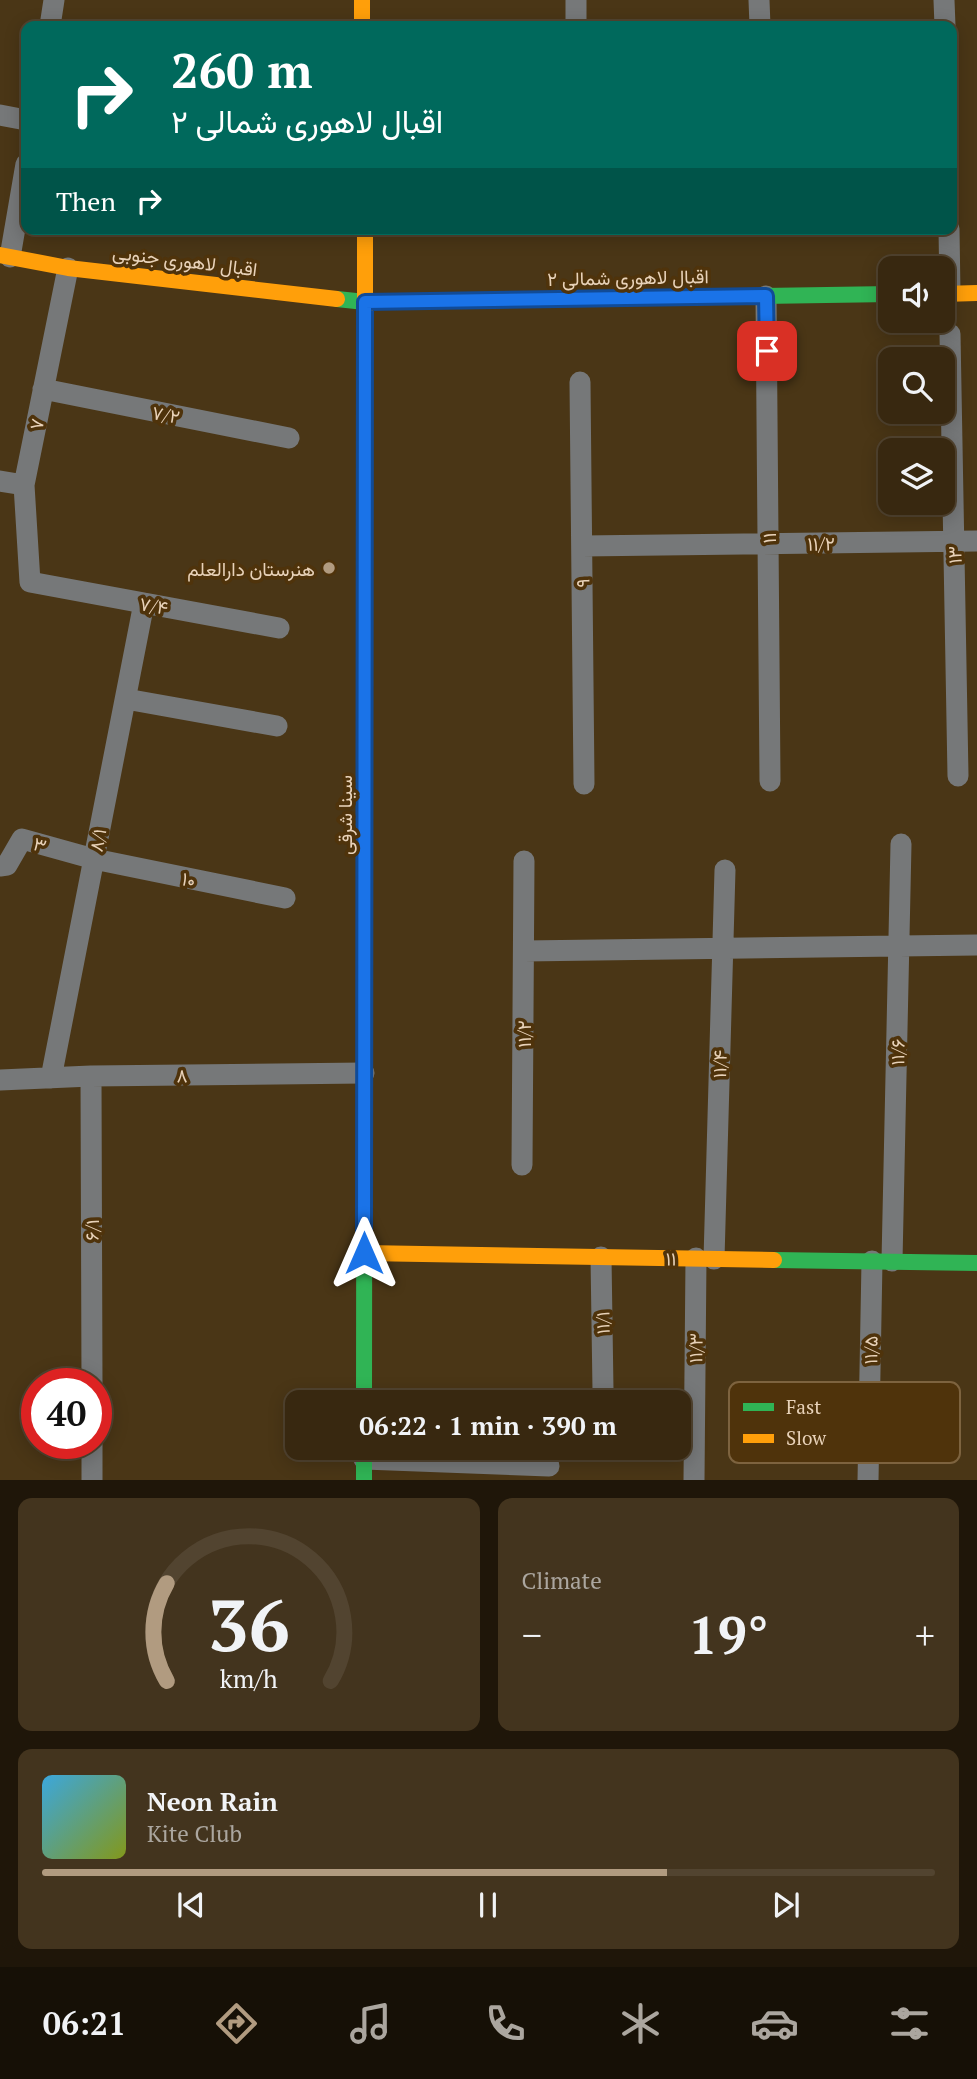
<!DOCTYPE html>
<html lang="en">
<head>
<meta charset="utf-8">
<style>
	:root { --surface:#382810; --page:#43341e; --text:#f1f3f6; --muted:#aba69f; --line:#524430; --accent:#b19b80 }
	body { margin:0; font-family:"PT Serif",Vazirmatn,serif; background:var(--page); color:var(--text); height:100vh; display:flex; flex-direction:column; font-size:26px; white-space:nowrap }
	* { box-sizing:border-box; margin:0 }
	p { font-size:23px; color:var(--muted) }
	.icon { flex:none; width:38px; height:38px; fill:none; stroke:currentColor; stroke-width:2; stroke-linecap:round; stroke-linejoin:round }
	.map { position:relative; height:1480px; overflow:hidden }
	.side { display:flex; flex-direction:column; gap:18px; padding:18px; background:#1f1609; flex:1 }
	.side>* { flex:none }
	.guide { position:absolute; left:21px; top:21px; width:936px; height:214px; border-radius:14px; box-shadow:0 4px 18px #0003,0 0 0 2px var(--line); background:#00695c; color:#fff; overflow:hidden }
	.tools { position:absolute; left:878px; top:256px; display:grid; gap:14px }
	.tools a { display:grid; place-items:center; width:77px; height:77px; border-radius:14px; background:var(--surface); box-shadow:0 4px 18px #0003,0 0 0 2px var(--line); font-size:35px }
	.speed { position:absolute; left:21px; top:1368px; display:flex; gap:14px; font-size:35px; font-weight:700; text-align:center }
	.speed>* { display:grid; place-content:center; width:91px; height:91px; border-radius:50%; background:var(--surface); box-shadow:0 4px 18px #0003,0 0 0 2px var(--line); line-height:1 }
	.speed .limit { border:10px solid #d22; background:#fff; color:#111 }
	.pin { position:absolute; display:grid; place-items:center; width:60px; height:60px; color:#fff; margin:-30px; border-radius:14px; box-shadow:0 4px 10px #0006 }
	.me { position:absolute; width:77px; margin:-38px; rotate:0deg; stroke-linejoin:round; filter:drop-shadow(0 0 5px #0008) }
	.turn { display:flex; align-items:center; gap:24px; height:147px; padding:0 35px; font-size:32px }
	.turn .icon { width:91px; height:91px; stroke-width:2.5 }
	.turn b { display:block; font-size:49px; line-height:60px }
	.then { display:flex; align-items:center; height:66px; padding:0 35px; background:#0003; gap:14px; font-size:26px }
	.big { font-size:52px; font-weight:700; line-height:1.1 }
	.side .widget { flex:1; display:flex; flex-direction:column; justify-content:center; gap:10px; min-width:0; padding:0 24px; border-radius:14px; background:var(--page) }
	.side .dial { align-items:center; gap:0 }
	.dial svg { height:182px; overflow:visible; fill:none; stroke:var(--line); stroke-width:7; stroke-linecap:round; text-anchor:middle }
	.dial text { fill:var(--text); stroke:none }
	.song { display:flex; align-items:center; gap:21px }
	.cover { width:84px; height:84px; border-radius:10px; background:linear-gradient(135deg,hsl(200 70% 55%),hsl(70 70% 35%)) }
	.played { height:7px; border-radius:4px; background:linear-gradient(90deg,var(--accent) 70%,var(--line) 70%) }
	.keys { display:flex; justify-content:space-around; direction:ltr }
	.heat { display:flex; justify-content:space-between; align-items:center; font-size:38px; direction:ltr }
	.side .tiles { flex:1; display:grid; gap:18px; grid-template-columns:1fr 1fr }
	.widget:last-child { grid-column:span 2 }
	.trip { position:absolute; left:285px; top:1390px; width:406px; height:70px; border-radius:14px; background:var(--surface); box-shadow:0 4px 18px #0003,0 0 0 2px var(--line); font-weight:700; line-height:70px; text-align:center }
	.dock { display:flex; height:112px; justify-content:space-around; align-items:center; background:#161006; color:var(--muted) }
	.dock .icon { width:49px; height:49px }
	.dock .selected { color:var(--accent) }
	.dock b { font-size:32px; color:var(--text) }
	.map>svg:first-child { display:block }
</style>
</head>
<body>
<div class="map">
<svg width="977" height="1481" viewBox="0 0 977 1481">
	<rect width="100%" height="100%" fill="#4a3616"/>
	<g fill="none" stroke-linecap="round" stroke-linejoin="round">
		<path stroke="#767879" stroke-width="21" d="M 576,0 L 576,26
			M 759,0 L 760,26
			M 944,0 L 945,26
			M 50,26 L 54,0
			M 0,115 L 26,120
			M 949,229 L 950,293
			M 10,257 L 26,164
			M 68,268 L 24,485 L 30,582 L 279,628
			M 766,296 L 770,781
			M 950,334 L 958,776
			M 580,382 L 584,784
			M 43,389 L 289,438
			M 0,481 L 24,485
			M 582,546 L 977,541
			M 126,699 L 277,726
			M 0,866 L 7,865 L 22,839 L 94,859 L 285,898
			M 524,951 L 977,945
			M 91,1076 L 92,1384
			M 51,1078 L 144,603
			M 0,1080 L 91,1076 L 364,1073
			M 522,1165 L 524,861
			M 601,1257 L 603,1390
			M 714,1259 L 725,870
			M 892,1261 L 901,844
			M 92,1444 L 92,1481
			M 364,1459 L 549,1466
			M 694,1481 L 696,1258
			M 868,1481 L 872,1261"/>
		<path stroke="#30b455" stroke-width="16" d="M 337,299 L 365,302 L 891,294
			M 774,1260 L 977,1263
			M 364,1402 L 365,547
			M 364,1447 L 364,1481"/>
		<path stroke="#ff9f0a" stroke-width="16" d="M 362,0 L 362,26
			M 0,255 L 68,268 L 337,299
			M 943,294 L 977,293
			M 365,547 L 365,229
			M 364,1253 L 774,1260"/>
	</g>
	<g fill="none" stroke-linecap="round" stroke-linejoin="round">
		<defs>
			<path id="route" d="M 364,1253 L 365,302 L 766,296 L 767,351"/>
		</defs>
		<use href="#route" stroke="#114b97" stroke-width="18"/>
		<use href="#route" stroke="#1a73e8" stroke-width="12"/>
	</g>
	<circle fill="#b19b80" stroke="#4f330b" stroke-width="2.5" cx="329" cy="568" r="7"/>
	<g text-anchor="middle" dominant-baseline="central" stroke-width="7" stroke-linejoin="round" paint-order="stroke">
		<g font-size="19" fill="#e8d2b9" stroke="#4f330b">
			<text transform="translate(185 260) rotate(7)">اقبال لاهوری جنوبی</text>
			<text transform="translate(628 277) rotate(-1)">اقبال لاهوری شمالی ۲</text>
			<text transform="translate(166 414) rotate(11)">۷/۲</text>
			<text transform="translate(36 424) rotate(-79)">۷</text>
			<text transform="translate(768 538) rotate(-90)">۱۱</text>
			<text transform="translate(821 543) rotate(-1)">۱۱/۲</text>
			<text transform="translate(954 555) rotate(-91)">۱۳</text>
			<text transform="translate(582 583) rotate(-91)">۹</text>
			<text transform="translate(154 605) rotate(10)">۷/۴</text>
			<text transform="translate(344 815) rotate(-90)">سینا شرقی</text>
			<text transform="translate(97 840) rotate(-79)">۸/۱</text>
			<text transform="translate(40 844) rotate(16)">۳</text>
			<text transform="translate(189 879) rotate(12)">۱۰</text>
			<text transform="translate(523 1034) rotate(-90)">۱۱/۲</text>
			<text transform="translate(897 1052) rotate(-89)">۱۱/۶</text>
			<text transform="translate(719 1064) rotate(-88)">۱۱/۴</text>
			<text transform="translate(182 1075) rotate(-1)">۸</text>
			<text transform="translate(91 1230) rotate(-90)">۶/۱</text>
			<text transform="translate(671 1258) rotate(1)">۱۱</text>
			<text transform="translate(602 1323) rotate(-91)">۱۱/۱</text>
			<text transform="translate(695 1348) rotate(-89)">۱۱/۳</text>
			<text transform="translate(870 1350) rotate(-89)">۱۱/۵</text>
		</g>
		<g font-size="19" fill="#e8d2b9" stroke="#4f330b" text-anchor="end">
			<text x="315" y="568">هنرستان دارالعلم</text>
		</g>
	</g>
	<rect x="729" y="1382" width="231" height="81" rx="10" fill="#4f330b" stroke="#7d633f" stroke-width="2"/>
	<rect x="743" y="1403" width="31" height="8" fill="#30b455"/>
	<rect x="743" y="1434" width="31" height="9" fill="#ff9f0a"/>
	<g font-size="19" fill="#e8d2b9">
		<text x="786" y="1414">Fast</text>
		<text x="786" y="1445">Slow</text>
	</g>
</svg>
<div class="tools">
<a><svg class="icon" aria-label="sound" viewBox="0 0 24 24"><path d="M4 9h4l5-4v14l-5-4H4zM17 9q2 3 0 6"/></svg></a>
<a><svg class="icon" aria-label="search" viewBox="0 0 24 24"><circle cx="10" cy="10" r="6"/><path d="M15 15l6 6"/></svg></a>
<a><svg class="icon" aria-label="layers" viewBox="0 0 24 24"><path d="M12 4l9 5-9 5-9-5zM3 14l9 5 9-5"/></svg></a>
</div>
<div class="speed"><div class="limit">40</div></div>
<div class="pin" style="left:767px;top:351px;background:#d93025"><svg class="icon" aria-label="arrive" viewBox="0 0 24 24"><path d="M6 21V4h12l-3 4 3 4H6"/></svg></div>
<svg class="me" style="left:364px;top:1253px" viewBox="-20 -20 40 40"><path d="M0-17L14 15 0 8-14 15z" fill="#1a73e8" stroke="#fff" stroke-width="4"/></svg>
<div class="trip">06:22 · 1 min · 390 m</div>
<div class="guide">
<div class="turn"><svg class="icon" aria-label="right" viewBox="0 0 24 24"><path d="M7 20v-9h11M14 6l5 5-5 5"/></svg><div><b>260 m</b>اقبال لاهوری شمالی ۲</div></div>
<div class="then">Then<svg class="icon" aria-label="right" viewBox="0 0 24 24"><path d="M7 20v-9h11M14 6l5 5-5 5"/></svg></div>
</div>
</div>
<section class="side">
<div class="tiles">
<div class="widget dial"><svg viewBox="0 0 100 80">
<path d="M14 69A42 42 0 1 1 86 69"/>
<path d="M14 69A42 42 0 0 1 14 26" stroke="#b19b80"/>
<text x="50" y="56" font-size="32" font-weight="700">36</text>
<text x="50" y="72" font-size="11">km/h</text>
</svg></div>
<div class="widget"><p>Climate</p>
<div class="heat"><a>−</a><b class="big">19°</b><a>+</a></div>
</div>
<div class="widget">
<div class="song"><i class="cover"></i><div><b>Neon Rain</b><p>Kite Club</p></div></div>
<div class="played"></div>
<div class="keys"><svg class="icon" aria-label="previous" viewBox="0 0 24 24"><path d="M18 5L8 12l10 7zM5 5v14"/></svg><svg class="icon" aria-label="pause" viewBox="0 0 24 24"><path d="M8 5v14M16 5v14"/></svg><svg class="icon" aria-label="next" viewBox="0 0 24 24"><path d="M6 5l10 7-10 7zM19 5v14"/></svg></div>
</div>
</div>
</section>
<nav class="dock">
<b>06:21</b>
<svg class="icon selected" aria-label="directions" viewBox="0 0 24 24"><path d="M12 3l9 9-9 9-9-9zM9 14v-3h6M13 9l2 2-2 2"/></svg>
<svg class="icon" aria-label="music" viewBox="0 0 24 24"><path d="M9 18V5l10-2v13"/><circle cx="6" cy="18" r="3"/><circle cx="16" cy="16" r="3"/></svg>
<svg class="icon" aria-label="phone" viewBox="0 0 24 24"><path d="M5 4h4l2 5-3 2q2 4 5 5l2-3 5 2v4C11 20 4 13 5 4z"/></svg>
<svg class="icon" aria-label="climate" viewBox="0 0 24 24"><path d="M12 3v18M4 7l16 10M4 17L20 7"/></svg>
<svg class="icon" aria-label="car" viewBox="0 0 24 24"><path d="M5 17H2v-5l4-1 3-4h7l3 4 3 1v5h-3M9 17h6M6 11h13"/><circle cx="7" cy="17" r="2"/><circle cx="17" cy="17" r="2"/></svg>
<svg class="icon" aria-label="filters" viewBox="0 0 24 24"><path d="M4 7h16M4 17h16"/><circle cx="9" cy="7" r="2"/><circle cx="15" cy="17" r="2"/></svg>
</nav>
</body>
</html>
